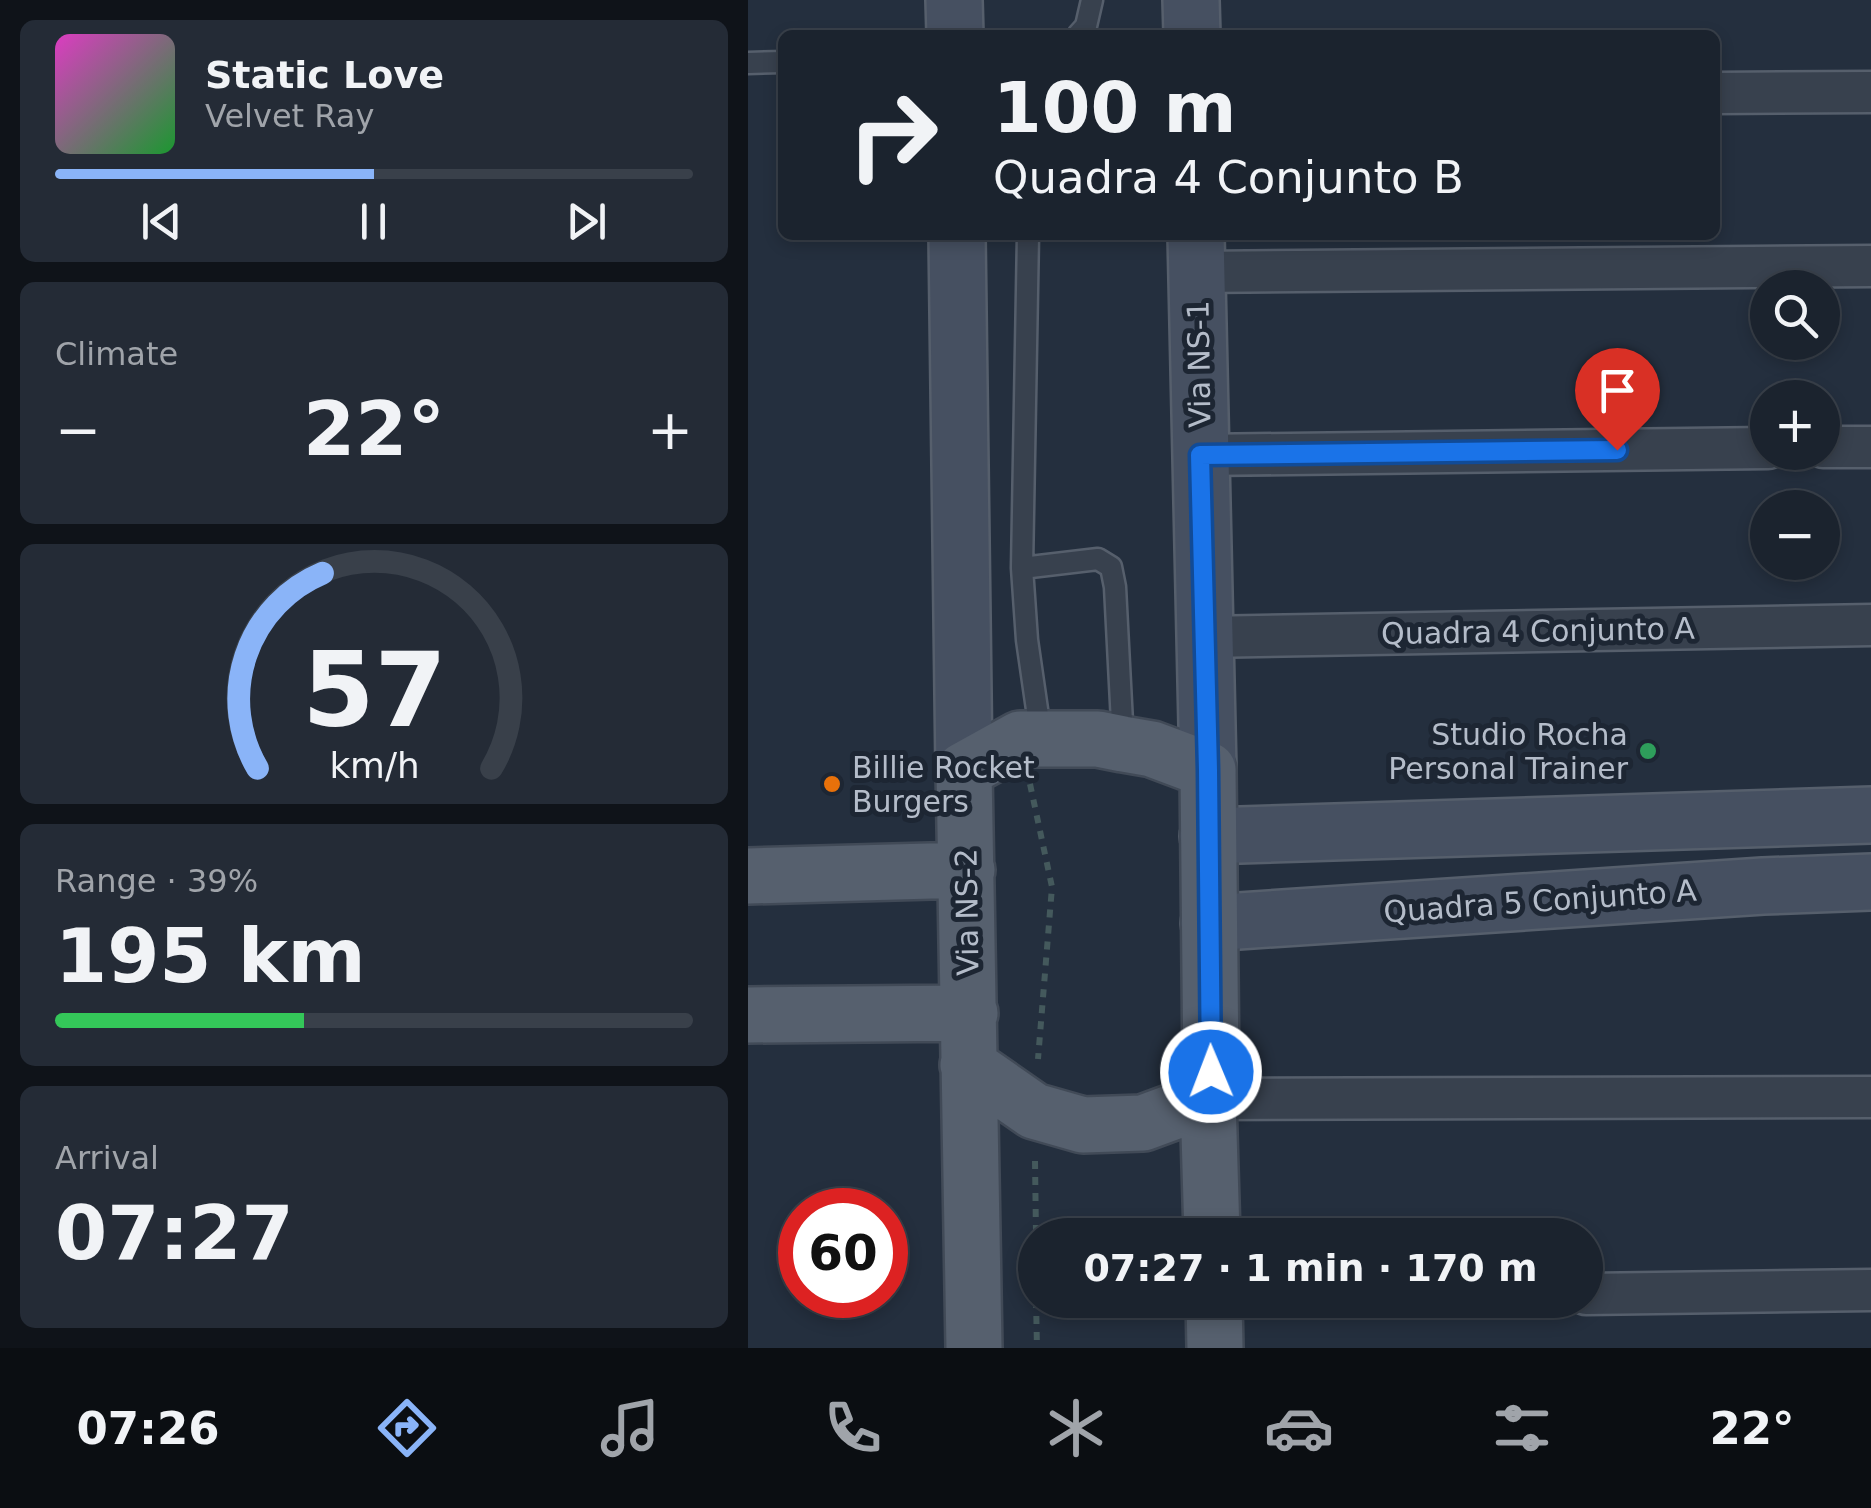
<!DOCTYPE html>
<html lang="en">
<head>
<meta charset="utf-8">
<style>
	:root { --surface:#1b232e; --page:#242b36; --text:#f1f3f6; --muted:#a0a4aa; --line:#39404a; --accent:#8ab4f8 }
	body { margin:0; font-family:"DejaVu Sans",sans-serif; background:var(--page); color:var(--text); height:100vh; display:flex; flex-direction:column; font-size:38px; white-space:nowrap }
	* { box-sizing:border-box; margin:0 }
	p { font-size:32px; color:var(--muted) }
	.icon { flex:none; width:55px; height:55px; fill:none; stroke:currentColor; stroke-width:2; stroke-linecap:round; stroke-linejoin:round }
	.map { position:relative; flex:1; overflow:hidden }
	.panel { display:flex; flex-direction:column; gap:20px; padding:20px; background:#0f1319; width:748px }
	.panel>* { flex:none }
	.hud { position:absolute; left:30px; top:30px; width:942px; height:210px; border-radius:15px; box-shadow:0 5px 15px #0003,0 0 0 2px var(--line); background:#1b232e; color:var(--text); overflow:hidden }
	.buttons { position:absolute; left:1002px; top:270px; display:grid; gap:20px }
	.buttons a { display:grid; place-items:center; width:90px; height:90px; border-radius:50%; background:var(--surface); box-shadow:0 5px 15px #0003,0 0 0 2px var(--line); font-size:50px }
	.speed { position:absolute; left:30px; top:1188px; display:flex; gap:20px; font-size:50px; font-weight:700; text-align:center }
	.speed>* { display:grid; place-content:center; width:130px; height:130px; border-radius:50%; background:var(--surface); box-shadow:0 5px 15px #0003,0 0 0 2px var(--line); line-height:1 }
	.speed .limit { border:15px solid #d22; background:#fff; color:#111 }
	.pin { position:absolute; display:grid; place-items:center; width:85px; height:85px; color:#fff; margin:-102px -42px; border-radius:50% 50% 50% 0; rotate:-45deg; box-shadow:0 0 10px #0007 }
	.pin .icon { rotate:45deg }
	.me { position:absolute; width:110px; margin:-55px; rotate:359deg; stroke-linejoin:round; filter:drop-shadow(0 0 8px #0008) }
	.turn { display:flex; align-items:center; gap:35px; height:210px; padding:0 50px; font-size:45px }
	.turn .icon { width:130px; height:130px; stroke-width:2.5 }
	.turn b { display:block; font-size:70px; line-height:85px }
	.big { font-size:75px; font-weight:800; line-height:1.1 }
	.panel .card { flex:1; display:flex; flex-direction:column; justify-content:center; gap:15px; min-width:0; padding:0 35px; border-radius:15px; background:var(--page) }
	.panel .dial { align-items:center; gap:0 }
	.dial svg { height:260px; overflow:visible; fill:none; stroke:var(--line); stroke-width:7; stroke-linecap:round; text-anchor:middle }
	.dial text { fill:var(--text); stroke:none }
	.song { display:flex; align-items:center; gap:30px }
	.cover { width:120px; height:120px; border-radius:15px; background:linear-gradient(135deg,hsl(310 70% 55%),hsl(130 70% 35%)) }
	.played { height:10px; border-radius:5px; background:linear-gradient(90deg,var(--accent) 50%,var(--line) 50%) }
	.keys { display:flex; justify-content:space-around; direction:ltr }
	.heat { display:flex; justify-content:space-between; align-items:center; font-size:55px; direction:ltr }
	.charge { height:15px; border-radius:8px; background:linear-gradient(90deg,#34c759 39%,var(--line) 0) }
	.trip { position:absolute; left:270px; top:1218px; width:585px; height:100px; border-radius:50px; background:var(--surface); box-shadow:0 5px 15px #0003,0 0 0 2px var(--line); font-weight:800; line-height:100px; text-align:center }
	.tab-bar { display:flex; height:160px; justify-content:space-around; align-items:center; background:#0b0e12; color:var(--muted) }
	.tab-bar .icon { width:70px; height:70px }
	.tab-bar .current { color:var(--accent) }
	.tab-bar b { font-size:45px; color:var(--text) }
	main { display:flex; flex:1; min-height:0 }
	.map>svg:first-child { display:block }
</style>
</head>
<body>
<main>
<section class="panel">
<div class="card">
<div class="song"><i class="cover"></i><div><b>Static Love</b><p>Velvet Ray</p></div></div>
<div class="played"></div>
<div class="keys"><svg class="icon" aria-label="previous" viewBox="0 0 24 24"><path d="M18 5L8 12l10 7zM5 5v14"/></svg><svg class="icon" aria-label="pause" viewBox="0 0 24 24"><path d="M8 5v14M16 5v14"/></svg><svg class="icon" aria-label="next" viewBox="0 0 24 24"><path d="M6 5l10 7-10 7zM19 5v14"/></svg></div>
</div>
<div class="card"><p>Climate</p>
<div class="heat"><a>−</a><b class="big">22°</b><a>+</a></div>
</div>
<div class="card dial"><svg viewBox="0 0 100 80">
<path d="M14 69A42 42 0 1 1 86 69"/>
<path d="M14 69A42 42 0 0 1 34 9" stroke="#8ab4f8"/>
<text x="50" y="56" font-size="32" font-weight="700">57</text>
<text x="50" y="72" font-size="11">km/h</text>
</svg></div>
<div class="card"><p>Range · 39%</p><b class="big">195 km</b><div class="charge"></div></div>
<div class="card"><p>Arrival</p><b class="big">07:27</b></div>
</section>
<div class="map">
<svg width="1124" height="1348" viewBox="0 0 1124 1348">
	<rect width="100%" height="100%" fill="#242f3e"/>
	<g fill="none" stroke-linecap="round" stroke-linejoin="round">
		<defs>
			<path id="lane" d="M 330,35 L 338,26 L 344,0
				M 0,63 L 35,62
				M 280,235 L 274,568 L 279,640 L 293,737
				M 274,568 L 350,559 L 363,567 L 367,587 L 375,742"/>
			<path id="street" d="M 968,93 L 1124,92
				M 449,272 L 1124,266
				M 1075,447 L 1124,447
				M 453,455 L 1020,448
				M 457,637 L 1124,625
				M 460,1099 L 1124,1097
				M 838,1294 L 1124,1290"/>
			<path id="secondary" d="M 206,0 L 207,35
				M 443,0 L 444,35
				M 209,235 L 216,770
				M 448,235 L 460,770
				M 460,836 L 1124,815
				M 461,923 L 1015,886 L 1124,882"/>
			<path id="primary" d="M 0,876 L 219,870
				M 0,1015 L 222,1013
				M 220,1065 L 286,1111 L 335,1125 L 395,1123 L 460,1099
				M 466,1300 L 467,1348
				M 226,1348 L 216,770 L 272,739 L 350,739 L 375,744 L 404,749 L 460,770 L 463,1072 L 460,1099 L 464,1235"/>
		</defs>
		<use href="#lane" stroke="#565f6c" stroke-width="25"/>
		<use href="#street" stroke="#565f6c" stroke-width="45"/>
		<use href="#secondary" stroke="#565f6c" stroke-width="60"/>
		<use href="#primary" stroke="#414a57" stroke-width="60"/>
		<path stroke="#44595c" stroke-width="6" stroke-dasharray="8 8" stroke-linecap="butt" d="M 282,784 L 304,887 L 290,1059
			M 287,1161 L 288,1235
			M 288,1300 L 289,1348"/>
		<use href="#lane" stroke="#38414e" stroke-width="20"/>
		<use href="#street" stroke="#38414e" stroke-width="40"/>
		<use href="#secondary" stroke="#465061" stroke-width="55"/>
		<use href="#primary" stroke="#56606e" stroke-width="55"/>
	</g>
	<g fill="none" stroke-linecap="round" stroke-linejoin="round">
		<defs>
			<path id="route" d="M 463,1072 L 460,770 L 452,455 L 869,450"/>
		</defs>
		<use href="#route" stroke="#114b97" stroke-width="25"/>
		<use href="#route" stroke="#1a73e8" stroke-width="18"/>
	</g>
	<circle fill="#2e9e5b" stroke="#1d2633" stroke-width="4" cx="900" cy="751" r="10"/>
	<circle fill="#e8710a" stroke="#1d2633" stroke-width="4" cx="84" cy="784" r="10"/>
	<g text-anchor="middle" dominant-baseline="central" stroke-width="10" stroke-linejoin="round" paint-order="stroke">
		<g font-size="30" fill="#b4bcc9" stroke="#1d2633">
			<text transform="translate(451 364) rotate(-91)">Via NS-1</text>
			<text transform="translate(790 631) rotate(-1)">Quadra 4 Conjunto A</text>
			<text transform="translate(792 901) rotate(-4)">Quadra 5 Conjunto A</text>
			<text transform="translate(219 912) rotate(-91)">Via NS-2</text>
		</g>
		<g font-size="30" fill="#b4bcc9" stroke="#1d2633" text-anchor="end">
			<text x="880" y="734">Studio Rocha<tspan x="880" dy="34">Personal Trainer</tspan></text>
			<text x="104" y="767" text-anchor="start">Billie Rocket<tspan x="104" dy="34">Burgers</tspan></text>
		</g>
	</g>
</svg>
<div class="buttons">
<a><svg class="icon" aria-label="search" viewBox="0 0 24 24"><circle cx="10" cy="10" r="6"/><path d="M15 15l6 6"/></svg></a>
<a>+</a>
<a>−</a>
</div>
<div class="speed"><div class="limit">60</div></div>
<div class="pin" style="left:869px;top:450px;background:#d93025"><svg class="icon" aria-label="arrive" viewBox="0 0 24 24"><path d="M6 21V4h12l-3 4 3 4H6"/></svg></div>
<svg class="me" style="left:463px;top:1072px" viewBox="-20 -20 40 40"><circle r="17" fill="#1a73e8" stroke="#fff" stroke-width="3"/><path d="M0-11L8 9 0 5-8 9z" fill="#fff"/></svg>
<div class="trip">07:27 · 1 min · 170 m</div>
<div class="hud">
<div class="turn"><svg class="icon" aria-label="right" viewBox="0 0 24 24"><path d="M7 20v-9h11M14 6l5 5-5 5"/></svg><div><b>100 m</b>Quadra 4 Conjunto B</div></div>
</div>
</div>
</main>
<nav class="tab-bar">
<b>07:26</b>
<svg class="icon current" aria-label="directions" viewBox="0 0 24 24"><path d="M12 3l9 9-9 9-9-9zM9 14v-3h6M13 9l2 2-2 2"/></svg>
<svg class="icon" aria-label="music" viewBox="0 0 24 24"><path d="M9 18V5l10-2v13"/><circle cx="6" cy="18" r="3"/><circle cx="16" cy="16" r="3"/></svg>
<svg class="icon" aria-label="phone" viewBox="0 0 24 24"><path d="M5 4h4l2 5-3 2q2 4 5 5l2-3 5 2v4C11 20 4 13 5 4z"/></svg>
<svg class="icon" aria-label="climate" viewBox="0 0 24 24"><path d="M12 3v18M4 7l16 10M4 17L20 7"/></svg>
<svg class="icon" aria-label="car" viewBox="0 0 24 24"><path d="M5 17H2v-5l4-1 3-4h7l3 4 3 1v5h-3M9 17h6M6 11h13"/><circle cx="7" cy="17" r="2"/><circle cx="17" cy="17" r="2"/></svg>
<svg class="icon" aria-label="filters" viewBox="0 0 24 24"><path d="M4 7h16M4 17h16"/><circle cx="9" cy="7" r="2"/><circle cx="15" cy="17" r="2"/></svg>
<b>22°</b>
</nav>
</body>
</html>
